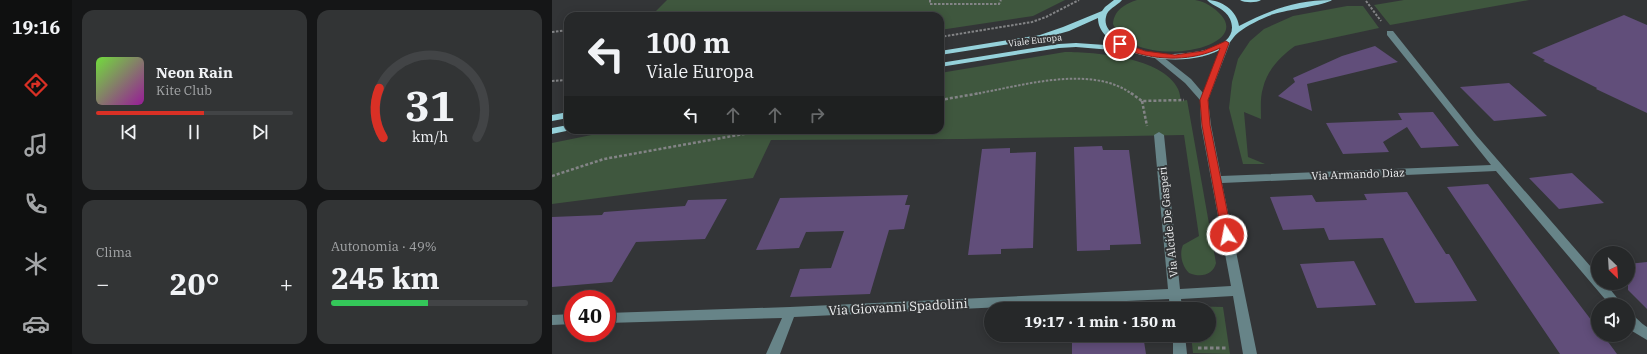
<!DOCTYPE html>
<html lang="it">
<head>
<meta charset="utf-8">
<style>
	:root { --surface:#262829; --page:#323435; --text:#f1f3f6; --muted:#a4a6a8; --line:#424446; --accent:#d93025 }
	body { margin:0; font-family:"IBM Plex Serif",serif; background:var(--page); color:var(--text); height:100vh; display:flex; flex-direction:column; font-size:15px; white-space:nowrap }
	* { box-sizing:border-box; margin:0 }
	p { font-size:13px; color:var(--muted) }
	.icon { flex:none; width:22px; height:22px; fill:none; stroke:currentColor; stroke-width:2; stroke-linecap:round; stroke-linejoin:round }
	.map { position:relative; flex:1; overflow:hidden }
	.details { display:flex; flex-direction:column; gap:10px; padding:10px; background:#151617; width:480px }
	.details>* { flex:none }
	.guide { position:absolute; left:12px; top:12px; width:380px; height:122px; border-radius:12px; box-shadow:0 2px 10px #0003,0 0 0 1px var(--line); background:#262829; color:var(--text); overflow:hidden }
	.needle { width:26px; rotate:155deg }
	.controls { position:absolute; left:1039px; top:246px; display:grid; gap:8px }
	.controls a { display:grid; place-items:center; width:44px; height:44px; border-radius:50%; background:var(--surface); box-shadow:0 2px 10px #0003,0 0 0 1px var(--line); font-size:20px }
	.speed { position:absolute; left:12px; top:290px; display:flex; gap:8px; font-size:20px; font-weight:700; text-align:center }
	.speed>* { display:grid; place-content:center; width:52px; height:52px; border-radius:50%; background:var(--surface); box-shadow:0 2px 10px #0003,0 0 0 1px var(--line); line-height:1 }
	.speed .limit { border:6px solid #d22; background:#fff; color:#111 }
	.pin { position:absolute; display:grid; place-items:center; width:34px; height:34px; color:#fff; margin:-17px; border:2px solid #fff; border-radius:50%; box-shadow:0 1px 4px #0007 }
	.me { position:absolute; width:44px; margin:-22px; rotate:349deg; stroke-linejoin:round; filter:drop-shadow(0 0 3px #0008) }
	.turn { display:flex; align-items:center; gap:14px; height:84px; padding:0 16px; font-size:18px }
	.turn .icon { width:52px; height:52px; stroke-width:2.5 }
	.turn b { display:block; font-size:28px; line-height:34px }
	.lanes { display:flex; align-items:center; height:38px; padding:0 16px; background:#0003; justify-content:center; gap:20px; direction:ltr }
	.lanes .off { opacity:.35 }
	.big { font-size:30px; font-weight:700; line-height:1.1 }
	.details .widget { flex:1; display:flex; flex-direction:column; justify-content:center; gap:6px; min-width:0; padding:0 14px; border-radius:12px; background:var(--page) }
	.details .dial { align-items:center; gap:0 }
	.dial svg { height:104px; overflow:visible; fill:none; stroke:var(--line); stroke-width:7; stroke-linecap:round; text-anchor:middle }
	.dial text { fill:var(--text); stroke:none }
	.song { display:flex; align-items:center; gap:12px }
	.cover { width:48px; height:48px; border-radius:6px; background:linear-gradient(135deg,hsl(100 70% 55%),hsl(300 70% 35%)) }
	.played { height:4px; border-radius:2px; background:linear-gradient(90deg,var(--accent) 55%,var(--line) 55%) }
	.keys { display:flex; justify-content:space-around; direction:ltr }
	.heat { display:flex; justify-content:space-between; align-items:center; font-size:22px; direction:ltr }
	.charge { height:6px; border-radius:3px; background:linear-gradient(90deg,#34c759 49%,var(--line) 0) }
	.details .tiles { flex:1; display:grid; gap:10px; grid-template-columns:repeat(2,1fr) }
	.trip { position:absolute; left:432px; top:302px; width:232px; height:40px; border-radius:20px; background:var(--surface); box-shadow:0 2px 10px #0003,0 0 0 1px var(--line); font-weight:700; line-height:40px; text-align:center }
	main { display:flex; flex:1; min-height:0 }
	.tabs { display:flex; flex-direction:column; width:72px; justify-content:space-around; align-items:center; background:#0f1010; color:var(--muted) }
	.tabs .icon { width:28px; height:28px }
	.tabs .selected { color:var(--accent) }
	.tabs b { font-size:18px; color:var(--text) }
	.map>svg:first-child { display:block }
</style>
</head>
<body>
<main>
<nav class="tabs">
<b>19:16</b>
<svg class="icon selected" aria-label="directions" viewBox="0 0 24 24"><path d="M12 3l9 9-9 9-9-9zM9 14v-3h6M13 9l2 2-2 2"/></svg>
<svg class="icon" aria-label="music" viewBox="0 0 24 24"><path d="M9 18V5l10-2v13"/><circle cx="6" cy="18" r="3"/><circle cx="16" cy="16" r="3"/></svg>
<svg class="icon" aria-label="phone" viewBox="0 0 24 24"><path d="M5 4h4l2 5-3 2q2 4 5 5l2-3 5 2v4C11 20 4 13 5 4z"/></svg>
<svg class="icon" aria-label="climate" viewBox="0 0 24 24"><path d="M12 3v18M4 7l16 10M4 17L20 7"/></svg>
<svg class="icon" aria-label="car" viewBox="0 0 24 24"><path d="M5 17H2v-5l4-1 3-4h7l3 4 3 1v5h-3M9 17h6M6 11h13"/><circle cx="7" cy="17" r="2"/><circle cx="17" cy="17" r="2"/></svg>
</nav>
<section class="details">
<div class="tiles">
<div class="widget">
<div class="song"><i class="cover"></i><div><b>Neon Rain</b><p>Kite Club</p></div></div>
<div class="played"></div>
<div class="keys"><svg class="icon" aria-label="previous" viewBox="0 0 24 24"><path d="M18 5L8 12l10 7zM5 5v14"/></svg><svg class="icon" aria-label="pause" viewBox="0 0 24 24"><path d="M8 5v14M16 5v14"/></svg><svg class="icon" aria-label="next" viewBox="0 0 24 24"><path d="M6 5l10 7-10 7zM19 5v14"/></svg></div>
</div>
<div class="widget dial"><svg viewBox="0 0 100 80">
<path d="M14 69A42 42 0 1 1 86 69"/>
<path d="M14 69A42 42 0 0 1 11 31" stroke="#d93025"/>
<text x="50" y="56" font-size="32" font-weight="700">31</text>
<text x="50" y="72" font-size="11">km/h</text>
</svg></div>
<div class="widget"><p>Clima</p>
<div class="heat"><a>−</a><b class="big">20°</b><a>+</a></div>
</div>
<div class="widget"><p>Autonomia · 49%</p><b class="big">245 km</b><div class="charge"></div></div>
</div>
</section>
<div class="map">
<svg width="1095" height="354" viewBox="0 0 1095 354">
	<rect width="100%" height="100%" fill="#333537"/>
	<path fill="#3f573e" d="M 115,0 L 513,0 L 481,16 L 388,30 L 388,16 L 99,16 Z
		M 585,0 C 602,0 626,0 643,0 C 652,1 663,8 669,15 C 701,51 579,71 561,24 C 562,10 573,4 585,0 Z
		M 852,0 L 977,0 L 838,25 L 822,5 Z
		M 795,6 L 811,6 L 827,28 L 743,46 C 729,56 715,70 711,88 C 708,97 709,109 709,119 L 692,112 L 696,157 L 713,164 L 691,164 L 677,108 L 680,82 L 686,59 L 698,41 L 712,29 L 741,16 Z
		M 513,52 C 543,52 611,57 626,89 C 628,93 628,97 629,101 L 635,100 L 664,263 C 661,275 649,278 637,273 C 630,266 627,254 631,245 L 647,236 L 632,135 L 412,139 L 219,140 L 201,178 L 0,204 L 0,143 L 64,130 L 388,130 L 388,73 Z
		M 635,306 L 671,307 L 678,354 L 641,353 L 639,335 L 657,335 L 657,309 L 635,309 Z"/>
	<path fill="#614e7a" d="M 1072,15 L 1095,25 L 1095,113 L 1044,89 L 1045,88 L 991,61 L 993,60 L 980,53 Z
		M 823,46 L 846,62 L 755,84 L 760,111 L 726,96 L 743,82 L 741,78 L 790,56 Z
		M 957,83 L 995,116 L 942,121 L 908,87 Z
		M 881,112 L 907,146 L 869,148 L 855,127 L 831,142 L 837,152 L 791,154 L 774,123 L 850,120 L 846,113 Z
		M 550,146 L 551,150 L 577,150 L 589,244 L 558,245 L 558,250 L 525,251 L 522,147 Z
		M 458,148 L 458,153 L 484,152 L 481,248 L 449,249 L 449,254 L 416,255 L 430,149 Z
		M 1020,173 L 1052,203 L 1007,209 L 977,178 Z
		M 936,184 L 1046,329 L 1046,335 L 1051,335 L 1065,354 L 1008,354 L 895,187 Z
		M 855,192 L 894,254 L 897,254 L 925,301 L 863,303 L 831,238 L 777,240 L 772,228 L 731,230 L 718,197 L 760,195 L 764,202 L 815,200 L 812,194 Z
		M 356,195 L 353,205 L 358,205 L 352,229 L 337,230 L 318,294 L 238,297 L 248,269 L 279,268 L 292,231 L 254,232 L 247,248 L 204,250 L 228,198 Z
		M 175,199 L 153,239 L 84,242 L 60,282 L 0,287 L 0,217 L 50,215 L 52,212 L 133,206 L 136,200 Z
		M 802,261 L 824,305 L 765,308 L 748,264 Z
		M 1095,262 L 1095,309 L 1076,290 L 1076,264 Z
		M 563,335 L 591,335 L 594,354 L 520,354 L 520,338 Z"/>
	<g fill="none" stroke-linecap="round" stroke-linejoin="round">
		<path stroke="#838486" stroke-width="2" stroke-dasharray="2.5 1.5" stroke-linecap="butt" d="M 378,0 L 378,4 L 447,4 L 449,0
			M 814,1 L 829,21
			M 0,32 L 16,30
			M 388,37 L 480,22 L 494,17 L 527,0
			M 0,81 L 16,80
			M 423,94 C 469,86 539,64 580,94"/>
		<path stroke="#838486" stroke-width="2.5" stroke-dasharray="3 2" stroke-linecap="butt" d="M 579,93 L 590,101 L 632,100
			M 388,100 L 429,93
			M 590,101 L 595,126
			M 0,176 L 52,159 L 214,130"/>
		<path stroke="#838486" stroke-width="3" stroke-dasharray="3.5 2.5" stroke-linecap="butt" d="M 646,348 L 676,348"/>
		<path fill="#678488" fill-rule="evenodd" d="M 835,31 L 841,31 L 924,135 L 1046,275 L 1046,283 L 1053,283 L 1071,305 L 1058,305 L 944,171 L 670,183 L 705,354 L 691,354 L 681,296 L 629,299 L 630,309 L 618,309 L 617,299 L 242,317 L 228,354 L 214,354 L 230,318 L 55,323 L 55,313 L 238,307 L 616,289 L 602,135 L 607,132 L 612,135 L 628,289 L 679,286 L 649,125 L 648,100 L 633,83 L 599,55 L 603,53 L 606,53 L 639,79 L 651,93 L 670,43 L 674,41 L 678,43 L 656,100 L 659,125 L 669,176 L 939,165 L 835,35 Z
			M 1076,313 C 1083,315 1088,323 1095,327 L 1095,340 L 1080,331 L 1076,327 Z
			M 21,314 L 21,324 L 0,325 L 0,315 Z
			M 621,335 L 633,335 L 635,354 L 621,354 Z"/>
		<path fill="#96d2db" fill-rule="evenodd" d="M 562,0 L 570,0 C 565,6 555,9 554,17 C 552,25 557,31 562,35 C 572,45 587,50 601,53 C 619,56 693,54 678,19 C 673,8 662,7 655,0 C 669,0 685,10 687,26 C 718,10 744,0 780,0 C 774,5 734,10 722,14 C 712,17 694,26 687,32 C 681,36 679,43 673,47 C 647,64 602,62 575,50 L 572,51 L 524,47 L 507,48 L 388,67 L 388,63 L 507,44 L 524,43 L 568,46 C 557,39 546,32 546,18 L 517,31 L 489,39 L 388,55 L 388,51 L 488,35 L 511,27 L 550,11 L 553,7 Z
			M 688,0 L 709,0 C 705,3 692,3 688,0 Z
			M 16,112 L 16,118 L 0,121 L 0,115 Z
			M 16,125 L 16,130 L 19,130 L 0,134 L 0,128 Z"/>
	</g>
	<path fill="#d93025" stroke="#8d1f18" d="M 674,41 L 677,43 L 656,100 L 658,125 L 680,235 L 678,238 L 671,238 L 670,235 L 650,125 L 648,100 L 668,48 C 641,61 607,61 578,51 C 574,49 568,48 565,44 L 568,42 L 593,51 L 623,55 L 651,51 Z"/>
	<g text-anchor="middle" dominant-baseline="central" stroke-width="4" stroke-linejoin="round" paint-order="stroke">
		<g font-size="9" fill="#eeeff0" stroke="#333537">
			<text transform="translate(483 40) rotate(-7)">Viale Europa</text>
		</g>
		<g font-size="11" fill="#eeeff0" stroke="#333537">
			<text transform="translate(806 174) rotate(-2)">Via Armando Diaz</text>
			<text transform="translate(616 222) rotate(-96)">Via Alcide De Gasperi</text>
		</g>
		<g font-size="13" fill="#eeeff0" stroke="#333537">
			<text transform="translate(346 307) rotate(-3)">Via Giovanni Spadolini</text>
		</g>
	</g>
</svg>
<div class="controls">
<a><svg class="needle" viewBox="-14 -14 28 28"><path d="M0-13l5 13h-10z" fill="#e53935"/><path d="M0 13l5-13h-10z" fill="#a4a6a8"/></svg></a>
<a><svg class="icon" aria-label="sound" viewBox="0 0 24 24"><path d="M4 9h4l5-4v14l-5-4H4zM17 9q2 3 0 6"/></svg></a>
</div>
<div class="speed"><div class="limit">40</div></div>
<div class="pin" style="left:568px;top:44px;background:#d93025"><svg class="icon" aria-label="arrive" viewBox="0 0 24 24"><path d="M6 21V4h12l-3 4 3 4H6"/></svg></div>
<svg class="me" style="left:675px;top:235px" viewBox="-20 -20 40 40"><circle r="17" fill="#d93025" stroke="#fff" stroke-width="3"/><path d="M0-11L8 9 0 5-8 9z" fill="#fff"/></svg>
<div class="trip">19:17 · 1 min · 150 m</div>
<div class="guide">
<div class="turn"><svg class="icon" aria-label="left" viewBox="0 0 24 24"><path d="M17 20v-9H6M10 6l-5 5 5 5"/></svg><div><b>100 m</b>Viale Europa</div></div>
<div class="lanes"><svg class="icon" aria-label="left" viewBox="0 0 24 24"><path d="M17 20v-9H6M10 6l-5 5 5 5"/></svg><svg class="icon off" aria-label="ahead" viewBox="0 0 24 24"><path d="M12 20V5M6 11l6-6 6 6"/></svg><svg class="icon off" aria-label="ahead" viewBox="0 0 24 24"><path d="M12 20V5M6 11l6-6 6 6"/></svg><svg class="icon off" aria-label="right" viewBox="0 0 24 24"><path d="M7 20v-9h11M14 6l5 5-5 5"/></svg></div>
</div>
</div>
</main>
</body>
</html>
